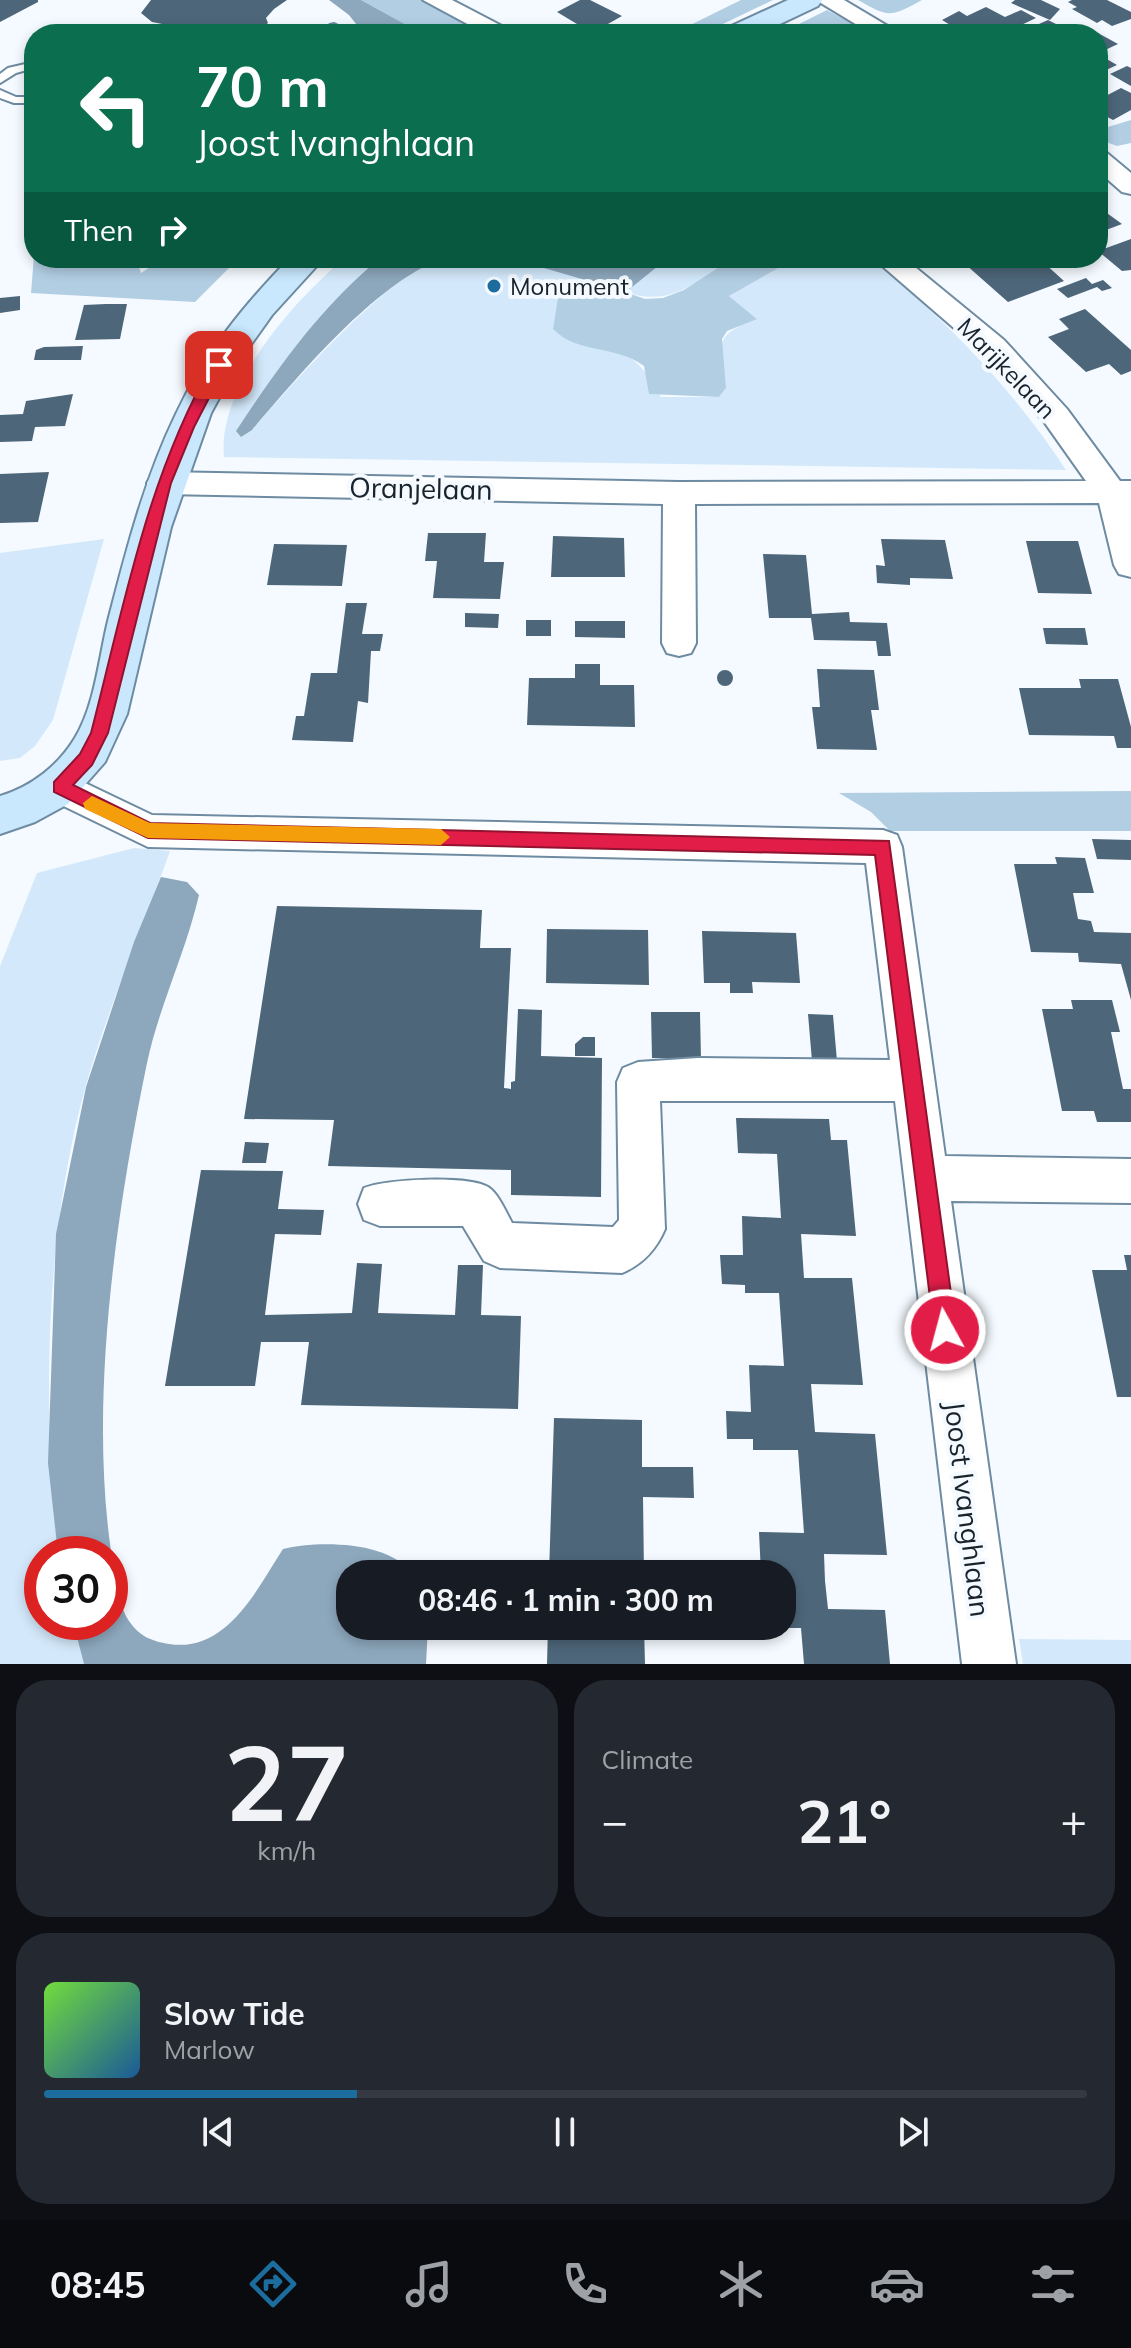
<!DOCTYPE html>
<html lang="en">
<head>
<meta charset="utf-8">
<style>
	:root { --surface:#171b24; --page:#242831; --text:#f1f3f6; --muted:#9ea1a6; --line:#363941; --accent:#1c6c9e }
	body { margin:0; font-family:Mulish,sans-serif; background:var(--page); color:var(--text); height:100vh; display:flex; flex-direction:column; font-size:30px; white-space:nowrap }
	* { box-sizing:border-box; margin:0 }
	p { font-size:26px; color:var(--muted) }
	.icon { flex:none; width:44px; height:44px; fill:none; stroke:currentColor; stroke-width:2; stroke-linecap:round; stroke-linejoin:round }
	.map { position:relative; height:1664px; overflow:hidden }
	.drawer { display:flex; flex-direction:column; gap:16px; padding:16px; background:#0d0f14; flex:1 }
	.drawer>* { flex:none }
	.guide { position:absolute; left:24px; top:24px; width:1084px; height:244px; border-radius:32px; box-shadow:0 4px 12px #0003; background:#0b6e4f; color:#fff; overflow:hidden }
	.speed { position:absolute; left:24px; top:1536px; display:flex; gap:16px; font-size:40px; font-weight:700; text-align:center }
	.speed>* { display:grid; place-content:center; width:104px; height:104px; border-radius:50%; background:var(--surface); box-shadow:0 4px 12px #0003; line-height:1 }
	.speed .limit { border:12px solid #d22; background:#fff; color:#111 }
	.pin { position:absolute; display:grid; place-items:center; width:68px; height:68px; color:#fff; margin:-34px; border-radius:16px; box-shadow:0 4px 12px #0006 }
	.me { position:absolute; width:88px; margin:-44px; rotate:353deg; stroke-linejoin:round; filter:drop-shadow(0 0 6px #0008) }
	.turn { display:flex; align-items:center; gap:28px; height:168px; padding:0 40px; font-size:36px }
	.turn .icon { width:104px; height:104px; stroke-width:2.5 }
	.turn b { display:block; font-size:56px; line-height:68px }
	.then { display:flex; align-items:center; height:76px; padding:0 40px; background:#0003; gap:16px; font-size:30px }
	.big { font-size:60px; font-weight:700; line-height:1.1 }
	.drawer .tile { flex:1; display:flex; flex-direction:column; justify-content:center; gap:12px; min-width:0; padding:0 28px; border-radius:32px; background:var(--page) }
	.drawer .dial { align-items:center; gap:0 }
	.dial b { font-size:104px; line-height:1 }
	.song { display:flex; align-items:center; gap:24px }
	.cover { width:96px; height:96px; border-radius:12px; background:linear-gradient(135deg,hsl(100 70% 55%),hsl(210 70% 35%)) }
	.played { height:8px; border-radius:4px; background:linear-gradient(90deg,var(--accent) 30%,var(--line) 30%) }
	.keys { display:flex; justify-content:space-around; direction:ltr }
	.heat { display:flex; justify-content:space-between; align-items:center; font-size:44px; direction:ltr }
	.drawer .tiles { flex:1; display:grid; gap:16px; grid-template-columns:1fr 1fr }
	.tile:last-child { grid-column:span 2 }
	.trip { position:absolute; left:336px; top:1560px; width:460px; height:80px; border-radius:32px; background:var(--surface); box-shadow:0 4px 12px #0003; font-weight:700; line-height:80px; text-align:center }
	.tabs { display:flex; height:128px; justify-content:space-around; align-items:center; background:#090b0e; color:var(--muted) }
	.tabs .icon { width:56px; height:56px }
	.tabs .active { color:var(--accent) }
	.tabs b { font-size:36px; color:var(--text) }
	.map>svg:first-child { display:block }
</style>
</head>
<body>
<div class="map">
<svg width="1131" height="1664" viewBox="0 0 1131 1664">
	<rect width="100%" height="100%" fill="#f4faff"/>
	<path fill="#d3e9fb" d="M 345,258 L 380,258 C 322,308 278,366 237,431 L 252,430 C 286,391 394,267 443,258 C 498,248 553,270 605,285 L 573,287 L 573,342 C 624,354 634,348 661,397 L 719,397 L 726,388 C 722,341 710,339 756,318 L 729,296 L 796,258 L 869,258 C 946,319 1012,388 1066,470 L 224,457 C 217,387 294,300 345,258 Z
		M 668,258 L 733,258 C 697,281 671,308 626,292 Z
		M 104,539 L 53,720 L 35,746 L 20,758 L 0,761 L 0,553 Z
		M 134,848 L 170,851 C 142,930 109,1005 86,1085 C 45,1231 42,1403 58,1554 L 42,1554 L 42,1622 L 73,1622 L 84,1664 L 0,1664 L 0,966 L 37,873 Z
		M 1019,1639 L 1131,1640 L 1131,1664 L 1023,1664 Z"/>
	<path fill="#b2cee3" d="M 361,0 L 421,0 L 488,34 L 423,34 Z
		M 741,0 L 773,0 L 702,34 L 672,34 Z
		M 858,0 L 922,0 C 891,17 889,18 858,0 Z
		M 827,10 L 864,30 L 863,34 L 779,34 Z
		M 1131,120 L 1131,143 L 1117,146 L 1098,139 L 1098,130 Z
		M 34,256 L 136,258 L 141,273 L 164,258 L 239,258 L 195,302 L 31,293 Z
		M 733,258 L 796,258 L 729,296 L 757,319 L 727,331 L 722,339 L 726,388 L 719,397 L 649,394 L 644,366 C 617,345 577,354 553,329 L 558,298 L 564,290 L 605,285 L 645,299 L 663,298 L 684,290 Z
		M 1131,791 L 1131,831 L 890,831 L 871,812 L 839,793 Z"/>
	<path fill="#8da7bc" d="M 329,0 L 361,0 L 423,34 L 364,34 L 349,15 Z
		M 442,258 C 373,286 300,374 252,430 L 241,437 L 236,431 C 278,367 321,307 380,258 Z
		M 510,258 L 668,258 L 626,292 Z
		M 161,877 L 187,882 L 199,895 C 186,952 159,1006 147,1063 C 116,1213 89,1399 111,1551 C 115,1572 117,1603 129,1621 C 140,1637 152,1641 169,1644 C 227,1653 257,1589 283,1549 C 318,1540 391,1541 412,1574 L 350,1574 L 350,1626 L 428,1626 L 426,1664 L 84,1664 L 73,1622 L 110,1622 L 110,1554 L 58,1554 L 48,1463 L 56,1234 L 86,1087 L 134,942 Z"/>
	<path fill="#4d6679" d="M 0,0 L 38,0 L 38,2 L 0,22 Z
		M 151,0 L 287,0 L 274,9 L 266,18 L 268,23 L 254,34 L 213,34 L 152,22 L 141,13 Z
		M 580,0 L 590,0 L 622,16 L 592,33 L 557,12 Z
		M 1015,0 L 1041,0 L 1060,9 L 1050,20 L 1011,3 Z
		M 1072,0 L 1107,0 L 1131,12 L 1131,19 L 1112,26 L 1102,20 L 1097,23 L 1072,9 L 1077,7 L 1068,2 Z
		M 986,7 L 1005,17 L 1021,10 L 1036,18 L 1002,34 L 992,29 L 981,34 L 965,34 L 942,20 L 959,11 L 967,16 Z
		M 1048,20 L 1058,25 L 1040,34 L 1030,28 Z
		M 1098,34 L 1098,33 L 1118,44 L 1103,51 L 1098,48 Z
		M 1098,54 L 1117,65 L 1106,70 L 1098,69 Z
		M 1127,66 L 1131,68 L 1131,86 L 1110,74 Z
		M 1121,88 L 1131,93 L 1131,110 L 1113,120 L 1098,112 L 1098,100 Z
		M 1100,208 L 1122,224 L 1098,233 Z
		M 1131,239 L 1131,270 L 1122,271 L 1098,251 Z
		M 980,258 L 1022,258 L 1032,266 L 1043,262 L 1064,281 L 1008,302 L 965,264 Z
		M 1086,278 L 1092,284 L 1103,280 L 1112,288 L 1102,291 L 1097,287 L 1068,298 L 1057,289 Z
		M 20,296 L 20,310 L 0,313 L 0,298 Z
		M 106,304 L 127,304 L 120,339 L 75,340 L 84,305 Z
		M 1085,309 L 1131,350 L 1131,371 L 1121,375 L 1109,364 L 1086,372 L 1048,337 L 1069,329 L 1059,319 Z
		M 83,346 L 81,360 L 34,360 L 36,350 L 44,347 Z
		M 73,394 L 65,426 L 35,427 L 32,441 L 0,442 L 0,415 L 23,414 L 26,401 Z
		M 49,472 L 38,522 L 0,523 L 0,474 Z
		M 428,533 L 486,533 L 484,562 L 504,562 L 500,599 L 433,598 L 437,561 L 425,561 Z
		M 553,536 L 624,538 L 625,577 L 551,577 Z
		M 881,539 L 945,540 L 953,579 L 910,578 L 910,585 L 877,583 L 876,565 L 885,566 Z
		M 1026,541 L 1078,541 L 1092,594 L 1038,593 Z
		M 274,544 L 347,545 L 342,586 L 267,585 Z
		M 763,554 L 806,555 L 812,614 L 849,612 L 850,622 L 887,623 L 891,656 L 878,656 L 876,641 L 814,640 L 811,618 L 769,618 Z
		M 346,603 L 367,603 L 362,634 L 383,634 L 380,651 L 371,651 L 368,703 L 358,701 L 353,742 L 292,740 L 296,716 L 304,716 L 311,673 L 337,673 Z
		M 465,613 L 499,614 L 498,628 L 465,627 Z
		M 526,620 L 551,620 L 551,636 L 526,636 Z
		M 575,621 L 625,621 L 625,638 L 575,637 Z
		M 1043,628 L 1085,628 L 1088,645 L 1046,644 Z
		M 575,664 L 600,664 L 600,685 L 634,685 L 635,727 L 527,725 L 529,678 L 575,678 Z
		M 817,669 L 874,670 L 879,710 L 871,710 L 877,750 L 817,749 L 812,707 L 820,707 Z
		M717 678a8 8 0 1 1 16 0a8 8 0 1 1-16 0Z
		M 1079,679 L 1118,679 L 1131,727 L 1131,748 L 1117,748 L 1114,736 L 1029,735 L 1019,688 L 1081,688 Z
		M 1092,839 L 1131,840 L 1131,860 L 1097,859 Z
		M 1055,857 L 1085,858 L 1094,893 L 1073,893 L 1078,919 L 1091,921 L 1094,932 L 1131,933 L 1131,1000 L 1121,964 L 1079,962 L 1078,953 L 1031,952 L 1014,864 L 1057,864 Z
		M 277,906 L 482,910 L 480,948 L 511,948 L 504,1088 L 511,1089 L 511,1082 L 515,1081 L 518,1009 L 542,1010 L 541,1056 L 602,1058 L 601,1197 L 511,1195 L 511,1170 L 328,1166 L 334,1120 L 244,1119 Z
		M 547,929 L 648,930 L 649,985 L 546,983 Z
		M 702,931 L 796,933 L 800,983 L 752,982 L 753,993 L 730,993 L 730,983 L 704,983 Z
		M 1071,1000 L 1112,1000 L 1120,1032 L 1111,1032 L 1123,1089 L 1131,1089 L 1131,1122 L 1097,1122 L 1094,1111 L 1062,1111 L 1042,1009 L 1073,1009 Z
		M 651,1012 L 700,1012 L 701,1059 L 652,1058 Z
		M 808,1014 L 833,1015 L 837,1061 L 812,1061 Z
		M 583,1037 L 595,1037 L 595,1056 L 575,1056 L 575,1044 Z
		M 736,1118 L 829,1119 L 831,1140 L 847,1140 L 856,1236 L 801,1234 L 804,1278 L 852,1278 L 863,1385 L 811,1384 L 815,1432 L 875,1434 L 887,1555 L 824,1554 L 825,1581 L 828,1609 L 885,1610 L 890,1664 L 804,1664 L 801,1628 L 782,1628 L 782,1574 L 761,1574 L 759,1532 L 804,1533 L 798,1450 L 753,1450 L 753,1439 L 727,1439 L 726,1411 L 751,1412 L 749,1365 L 784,1366 L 779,1293 L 745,1293 L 745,1285 L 722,1284 L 720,1255 L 743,1255 L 742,1216 L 781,1218 L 777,1154 L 738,1153 Z
		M 245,1142 L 269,1143 L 266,1163 L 242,1163 Z
		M 201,1170 L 283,1171 L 278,1209 L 324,1210 L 321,1235 L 275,1234 L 265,1315 L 352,1313 L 357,1263 L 382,1264 L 378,1313 L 455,1315 L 458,1265 L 483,1265 L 481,1315 L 521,1316 L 518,1409 L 301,1405 L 309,1342 L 261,1342 L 255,1386 L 165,1386 Z
		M 1124,1255 L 1131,1255 L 1131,1397 L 1117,1397 L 1092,1270 L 1127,1270 Z
		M 554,1418 L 642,1420 L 642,1467 L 693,1467 L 694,1498 L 643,1497 L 644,1574 L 549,1574 Z
		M 727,1560 L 752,1561 L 752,1574 L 728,1574 Z
		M 548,1626 L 644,1626 L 645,1664 L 547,1664 Z"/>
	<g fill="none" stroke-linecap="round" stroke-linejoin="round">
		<defs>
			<path id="lane" d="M 334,24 L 340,27 L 337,34 L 325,34 L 330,25 Z
				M 34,62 L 34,68 L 16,73 L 0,83 L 0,74 L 8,68 Z
				M 0,90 L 16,97 L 34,97 L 34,103 L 14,103 L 0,98 Z"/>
			<path id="street" d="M 423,0 L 452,0 L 517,34 L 486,34 Z
				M 816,0 L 844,0 L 901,34 L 872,34 Z
				M 1098,150 L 1107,153 L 1131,173 L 1131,194 L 1122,192 L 1098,171 Z
				M 873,258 L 904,258 L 1004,340 L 1067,409 L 1120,481 L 1131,481 L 1131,577 L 1119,574 L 1114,565 L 1099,503 L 695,504 L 696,643 L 691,653 L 679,656 L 667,653 L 662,643 L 663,504 L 163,494 L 152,491 L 147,483 L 152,475 L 163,472 L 679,482 L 1086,481 L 1045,423 L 984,354 Z
				M 60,771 L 152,815 L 883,830 L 897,835 L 902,847 L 945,1156 L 1131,1159 L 1131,1203 L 951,1201 L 1016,1664 L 962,1664 L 895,1101 L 660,1101 L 665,1229 C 656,1250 643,1264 622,1273 L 500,1268 L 484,1261 L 463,1226 L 380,1226 L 364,1220 L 358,1204 L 364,1188 C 386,1179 467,1175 488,1187 C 498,1193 506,1212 512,1223 L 613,1227 L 619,1220 L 617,1082 L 623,1068 L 638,1062 L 698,1058 L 890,1060 L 866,863 L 148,847 L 47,798 L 41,787 L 47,776 Z"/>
			<path id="secondary" d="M 788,0 L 822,0 L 818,6 L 759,34 L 723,34 L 727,28 Z
				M 290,258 L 324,258 L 272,315 L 238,363 L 211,413 L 171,527 L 127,714 L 105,762 L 68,804 L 35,822 L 0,834 L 0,796 C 31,787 58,766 75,738 C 95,705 99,658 108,621 C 126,551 144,480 176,414 C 204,354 244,305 290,258 Z"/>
		</defs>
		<use href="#lane" stroke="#6e8ba1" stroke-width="4"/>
		<use href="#street" stroke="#6e8ba1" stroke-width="4"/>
		<use href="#secondary" stroke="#6e8ba1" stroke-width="4"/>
		<use href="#lane" fill="#fff" fill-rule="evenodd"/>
		<use href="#street" fill="#fff" fill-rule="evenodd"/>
		<use href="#secondary" fill="#c9e8fe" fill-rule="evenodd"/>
	</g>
	<path fill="#e11d48" stroke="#92132f" stroke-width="2" d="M 214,361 L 226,365 L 194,427 L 171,483 L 108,733 L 92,765 L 73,785 L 150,823 L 889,841 L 956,1330 L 953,1338 L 945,1341 L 937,1338 L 934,1330 L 875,855 L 148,838 L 54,792 L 54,782 L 80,754 L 91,733 C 124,606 147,476 214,361 Z"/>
	<path fill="#f59e0b" d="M 92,796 L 150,823 L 441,829 L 450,837 L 441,845 L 148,838 L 85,809 L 83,803 Z"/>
	<circle fill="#1c6c9e" stroke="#f4faff" stroke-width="3" cx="494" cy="286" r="8"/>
	<g text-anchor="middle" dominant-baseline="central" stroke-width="8" stroke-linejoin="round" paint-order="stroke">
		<g font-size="24" fill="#18232c" stroke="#f4faff" text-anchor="start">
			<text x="510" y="286">Monument</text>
		</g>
		<g font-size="24" fill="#18232c" stroke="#f4faff">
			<text transform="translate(1007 368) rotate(46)">Marijkelaan</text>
		</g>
		<g font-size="28" fill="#18232c" stroke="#f4faff">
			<text transform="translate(421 488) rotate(1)">Oranjelaan</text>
			<text transform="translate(968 1509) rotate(83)">Joost Ivanghlaan</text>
		</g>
	</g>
</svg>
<div class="speed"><div class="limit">30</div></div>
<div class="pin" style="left:219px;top:365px;background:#d93025"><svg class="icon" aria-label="arrive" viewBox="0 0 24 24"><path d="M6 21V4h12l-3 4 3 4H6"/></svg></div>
<svg class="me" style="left:945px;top:1330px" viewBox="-20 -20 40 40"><circle r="17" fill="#e11d48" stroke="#fff" stroke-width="3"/><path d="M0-11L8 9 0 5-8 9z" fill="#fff"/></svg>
<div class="trip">08:46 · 1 min · 300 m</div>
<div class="guide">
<div class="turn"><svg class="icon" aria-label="left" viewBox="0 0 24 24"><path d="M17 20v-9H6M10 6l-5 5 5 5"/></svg><div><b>70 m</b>Joost Ivanghlaan</div></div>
<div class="then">Then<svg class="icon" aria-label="right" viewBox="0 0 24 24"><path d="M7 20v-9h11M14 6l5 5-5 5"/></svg></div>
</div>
</div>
<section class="drawer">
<div class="tiles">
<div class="tile dial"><b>27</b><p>km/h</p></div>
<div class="tile"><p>Climate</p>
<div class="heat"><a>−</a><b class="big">21°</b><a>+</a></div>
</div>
<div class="tile">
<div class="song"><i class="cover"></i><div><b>Slow Tide</b><p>Marlow</p></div></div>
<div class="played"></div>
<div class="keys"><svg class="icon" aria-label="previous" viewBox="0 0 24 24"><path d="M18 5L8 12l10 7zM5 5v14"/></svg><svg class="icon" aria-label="pause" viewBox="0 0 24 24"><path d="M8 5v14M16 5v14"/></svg><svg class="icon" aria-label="next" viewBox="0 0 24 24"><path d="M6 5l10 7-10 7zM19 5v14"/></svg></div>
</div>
</div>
</section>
<nav class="tabs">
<b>08:45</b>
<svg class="icon active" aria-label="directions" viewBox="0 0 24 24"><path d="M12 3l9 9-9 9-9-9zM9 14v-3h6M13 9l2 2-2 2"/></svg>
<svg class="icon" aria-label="music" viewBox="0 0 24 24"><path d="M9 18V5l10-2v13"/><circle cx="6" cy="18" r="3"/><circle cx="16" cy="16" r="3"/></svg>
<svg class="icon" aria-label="phone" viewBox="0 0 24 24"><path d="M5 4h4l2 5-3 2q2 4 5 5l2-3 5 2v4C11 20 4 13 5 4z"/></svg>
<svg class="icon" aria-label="climate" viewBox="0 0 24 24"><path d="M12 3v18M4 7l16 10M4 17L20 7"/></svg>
<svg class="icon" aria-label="car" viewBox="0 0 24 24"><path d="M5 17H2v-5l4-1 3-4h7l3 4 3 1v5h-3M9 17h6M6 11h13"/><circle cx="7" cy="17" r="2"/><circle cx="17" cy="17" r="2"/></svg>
<svg class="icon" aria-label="filters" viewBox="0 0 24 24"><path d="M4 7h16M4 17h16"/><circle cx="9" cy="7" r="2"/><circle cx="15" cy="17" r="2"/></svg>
</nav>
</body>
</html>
